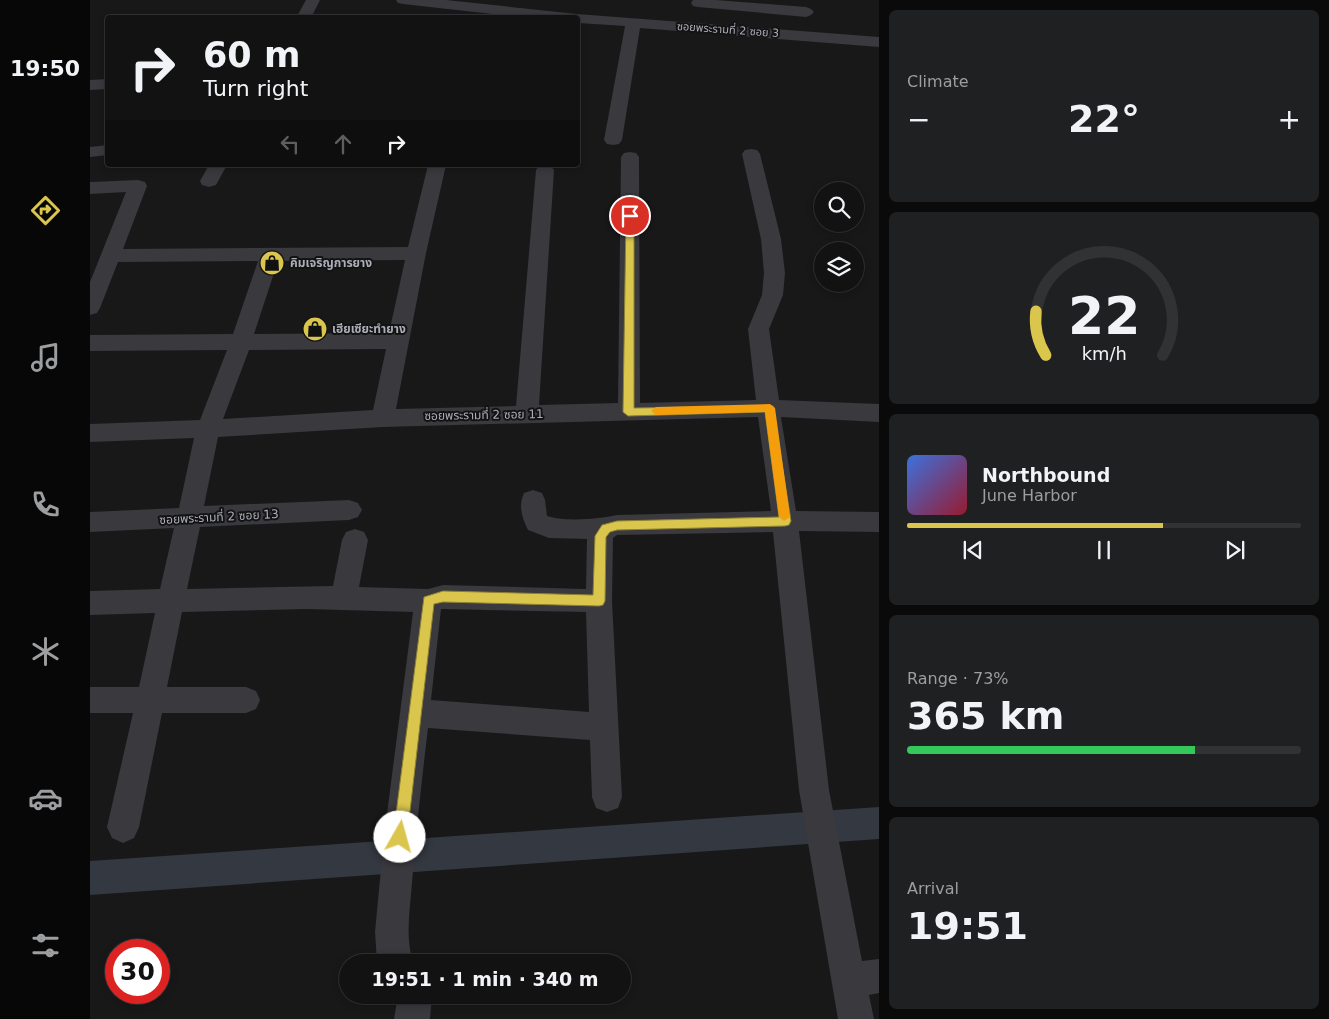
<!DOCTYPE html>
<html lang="en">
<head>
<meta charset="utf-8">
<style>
	:root { --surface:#121213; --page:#1f2021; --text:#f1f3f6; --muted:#9c9ea0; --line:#313233; --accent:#dbc64d }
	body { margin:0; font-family:"DejaVu Sans","Noto Sans Thai",sans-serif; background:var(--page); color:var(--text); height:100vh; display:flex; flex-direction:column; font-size:19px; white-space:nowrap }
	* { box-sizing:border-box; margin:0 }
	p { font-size:16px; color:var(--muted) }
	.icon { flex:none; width:28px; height:28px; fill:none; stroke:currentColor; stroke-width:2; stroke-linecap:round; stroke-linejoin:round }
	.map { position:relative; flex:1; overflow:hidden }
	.details { display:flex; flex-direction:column; gap:10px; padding:10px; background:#0a0a0a; width:450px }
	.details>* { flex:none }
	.banner { position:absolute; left:15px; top:15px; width:475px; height:152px; border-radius:5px; box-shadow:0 2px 8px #0003,0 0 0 1px var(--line); background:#121213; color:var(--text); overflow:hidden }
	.controls { position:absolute; left:724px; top:182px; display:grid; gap:10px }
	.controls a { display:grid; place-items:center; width:50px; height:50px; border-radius:50%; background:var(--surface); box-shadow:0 2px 8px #0003,0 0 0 1px var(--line); font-size:25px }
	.speed { position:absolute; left:15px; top:939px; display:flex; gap:10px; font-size:25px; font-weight:700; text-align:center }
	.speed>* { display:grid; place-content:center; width:65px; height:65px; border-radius:50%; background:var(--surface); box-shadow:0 2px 8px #0003,0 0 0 1px var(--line); line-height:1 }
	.speed .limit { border:8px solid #d22; background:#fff; color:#111 }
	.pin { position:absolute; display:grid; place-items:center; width:42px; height:42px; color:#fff; margin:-21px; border:2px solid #fff; border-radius:50%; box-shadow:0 1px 5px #0007 }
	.me { position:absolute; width:55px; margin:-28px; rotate:7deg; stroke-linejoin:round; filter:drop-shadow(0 0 4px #0008) }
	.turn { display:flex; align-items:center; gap:18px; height:105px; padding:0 15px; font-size:22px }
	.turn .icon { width:65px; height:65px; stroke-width:2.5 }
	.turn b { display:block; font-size:35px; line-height:42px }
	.lanes { display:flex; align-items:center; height:48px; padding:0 15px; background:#0003; justify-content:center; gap:25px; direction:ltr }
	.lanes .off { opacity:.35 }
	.big { font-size:38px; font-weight:800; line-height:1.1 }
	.details .widget { flex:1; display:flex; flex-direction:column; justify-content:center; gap:8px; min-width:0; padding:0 18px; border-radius:8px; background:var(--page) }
	.details .dial { align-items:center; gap:0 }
	.dial svg { height:130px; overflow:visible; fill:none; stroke:var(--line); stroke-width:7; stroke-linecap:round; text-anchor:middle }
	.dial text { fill:var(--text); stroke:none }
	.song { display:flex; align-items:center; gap:15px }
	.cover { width:60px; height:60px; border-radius:8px; background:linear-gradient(135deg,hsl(220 70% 55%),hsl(350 70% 35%)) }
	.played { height:5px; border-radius:2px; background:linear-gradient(90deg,var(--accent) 65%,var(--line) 65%) }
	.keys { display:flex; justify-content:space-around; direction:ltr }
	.heat { display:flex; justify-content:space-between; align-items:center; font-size:28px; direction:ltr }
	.charge { height:8px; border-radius:4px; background:linear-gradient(90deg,#34c759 73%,var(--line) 0) }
	.trip { position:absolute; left:249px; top:954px; width:292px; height:50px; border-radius:25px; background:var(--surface); box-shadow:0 2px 8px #0003,0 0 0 1px var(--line); font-weight:800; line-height:50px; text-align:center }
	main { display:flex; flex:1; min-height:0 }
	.tab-bar { display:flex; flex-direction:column; width:90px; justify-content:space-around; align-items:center; background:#070708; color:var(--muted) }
	.tab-bar .icon { width:35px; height:35px }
	.tab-bar .selected { color:var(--accent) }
	.tab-bar b { font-size:22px; color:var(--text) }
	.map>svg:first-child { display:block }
</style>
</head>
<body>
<main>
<nav class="tab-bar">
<b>19:50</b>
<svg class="icon selected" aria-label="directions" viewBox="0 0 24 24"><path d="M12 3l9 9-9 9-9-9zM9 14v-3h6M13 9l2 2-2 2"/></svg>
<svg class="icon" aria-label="music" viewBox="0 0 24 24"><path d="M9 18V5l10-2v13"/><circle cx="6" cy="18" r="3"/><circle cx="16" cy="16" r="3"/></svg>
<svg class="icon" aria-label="phone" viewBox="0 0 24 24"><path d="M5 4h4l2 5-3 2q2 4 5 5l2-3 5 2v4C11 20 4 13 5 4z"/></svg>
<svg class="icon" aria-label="climate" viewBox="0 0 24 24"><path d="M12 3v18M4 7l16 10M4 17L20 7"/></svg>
<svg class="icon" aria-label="car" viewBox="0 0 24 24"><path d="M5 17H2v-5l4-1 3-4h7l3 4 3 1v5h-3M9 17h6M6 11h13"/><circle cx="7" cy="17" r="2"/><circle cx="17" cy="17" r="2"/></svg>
<svg class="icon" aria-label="filters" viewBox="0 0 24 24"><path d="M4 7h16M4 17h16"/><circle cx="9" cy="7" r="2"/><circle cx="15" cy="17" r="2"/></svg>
</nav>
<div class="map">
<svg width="789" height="1019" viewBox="0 0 789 1019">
	<rect width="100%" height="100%" fill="#181819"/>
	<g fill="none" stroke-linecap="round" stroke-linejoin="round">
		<path fill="#333841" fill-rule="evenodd" d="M 789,807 L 789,839 L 0,895 L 0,861 Z"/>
		<path fill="#39393e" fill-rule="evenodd" d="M 216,0 L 230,0 L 221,18 L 206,18 Z
			M 306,0 L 356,0 L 487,14 L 789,37 L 789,47 L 550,28 L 532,140 L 529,144 L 523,145 L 517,144 L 514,140 L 535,26 L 488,23 L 488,18 L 438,18 L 313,4 L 308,3 Z
			M 603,0 L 626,0 L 716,7 L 721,9 L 724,12 L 721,15 L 716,17 L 608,7 L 603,6 L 601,3 Z
			M 18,79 L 18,89 L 0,90 L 0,80 Z
			M 18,145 L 18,155 L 0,157 L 0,147 Z
			M 661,149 L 667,150 L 670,154 L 691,239 L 695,273 L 693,295 L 679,329 L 689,400 L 789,404 L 789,422 L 691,417 L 706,511 L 789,512 L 789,532 L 709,531 L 739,790 L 772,961 L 789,959 L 789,993 L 779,995 L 784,1019 L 748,1019 L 709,790 L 683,532 L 527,535 L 523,538 L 522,601 L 532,797 L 528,808 L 517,812 L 506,808 L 502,797 L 500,740 L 338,728 C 332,779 326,831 322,883 C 320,909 315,937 323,962 L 287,962 L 285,932 L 294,837 L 323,612 L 217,609 L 92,612 L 77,687 L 156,687 L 166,691 L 170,700 L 166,709 L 156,713 L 72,713 L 49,827 L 44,838 L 33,843 L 22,838 L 17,827 L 43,713 L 0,713 L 0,687 L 49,687 L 65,613 L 0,615 L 0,591 L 70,589 L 84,528 L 0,532 L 0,512 L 89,508 L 104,438 L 0,442 L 0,424 L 110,420 L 137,350 L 0,351 L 0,335 L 143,334 L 168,261 L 28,262 L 10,308 L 7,313 L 0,315 L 0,282 L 36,192 L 0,194 L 0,182 L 48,180 L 55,182 L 57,186 L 33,249 L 318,247 L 338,165 L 356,165 L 336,253 L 306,409 L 426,406 L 446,170 L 449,166 L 461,166 L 464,170 L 449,405 L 528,403 L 531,157 L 534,153 L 540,152 L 546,153 L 549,157 L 550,403 L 666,400 L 658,329 L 672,295 L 674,273 L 671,239 L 652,154 L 655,150 ZM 315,260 L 299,333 L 164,334 L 188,261 ZM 296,349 L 283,410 L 133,419 L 159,350 ZM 668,417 L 681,511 L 527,515 C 509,519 475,522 457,516 L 455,500 L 452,493 L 443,490 L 434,493 C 428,506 432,518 438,530 L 459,538 L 497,539 L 496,589 L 353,585 L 338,589 L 269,587 L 278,540 L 274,532 L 265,529 L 256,532 L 252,540 L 243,586 L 97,589 L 110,527 L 259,520 L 268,517 L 272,510 L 268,503 L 259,500 L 114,506 L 128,437 L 293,427 ZM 351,609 L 496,612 L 499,712 L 341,700 Z
			M 119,165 L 137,165 L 126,185 L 119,187 L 112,185 L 110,181 Z
			M 308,995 L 342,995 L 340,1019 L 304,1019 Z"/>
	</g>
	<path fill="#dbc64d" stroke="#8e8132" d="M 540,213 L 544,216 L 544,408 L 683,406 L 701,521 L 699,525 L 695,526 L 527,530 L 520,532 L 516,537 L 515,601 L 513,605 L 509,606 L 353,602 L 344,604 L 317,837 L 315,842 L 310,844 L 305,842 L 303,837 L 334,597 L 353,591 L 503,595 L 505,536 L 512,525 L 527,521 L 689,517 L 675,412 L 538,416 L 533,412 L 536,216 Z"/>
	<path fill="#f59e0b" d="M 680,404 L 685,408 L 700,517 L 694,521 L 689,517 L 675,412 L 566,415 L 561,411 L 566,407 Z"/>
	<defs>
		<symbol id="shop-disc" viewBox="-11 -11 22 22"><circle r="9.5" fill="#dbc64d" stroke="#131314"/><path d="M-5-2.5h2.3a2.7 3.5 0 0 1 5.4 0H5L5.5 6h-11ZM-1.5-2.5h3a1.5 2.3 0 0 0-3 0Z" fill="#111"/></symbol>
	</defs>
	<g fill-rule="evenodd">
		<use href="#shop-disc" x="168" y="249" width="28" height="28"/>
		<use href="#shop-disc" x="211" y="315" width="28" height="28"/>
	</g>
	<g text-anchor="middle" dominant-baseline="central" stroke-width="4" stroke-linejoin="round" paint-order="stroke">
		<g font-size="11" fill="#abadb7" stroke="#131314">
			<text transform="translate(638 30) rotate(4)">ซอยพระรามที่ 2 ซอย 3</text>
		</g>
		<g font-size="12" font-weight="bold" fill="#abadb7" stroke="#131314" text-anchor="start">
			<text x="200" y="263">คิมเจริญการยาง</text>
			<text x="242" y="329">เฮียเซียะทำยาง</text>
		</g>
		<g font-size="12" fill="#abadb7" stroke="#131314">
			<text transform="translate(394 415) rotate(-1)">ซอยพระรามที่ 2 ซอย 11</text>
			<text transform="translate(129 517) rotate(-3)">ซอยพระรามที่ 2 ซอย 13</text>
		</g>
	</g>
</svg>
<div class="controls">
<a><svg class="icon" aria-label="search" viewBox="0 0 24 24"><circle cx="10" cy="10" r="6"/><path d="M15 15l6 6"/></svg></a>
<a><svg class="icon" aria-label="layers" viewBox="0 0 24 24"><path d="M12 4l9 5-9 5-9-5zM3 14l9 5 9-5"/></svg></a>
</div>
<div class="speed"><div class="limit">30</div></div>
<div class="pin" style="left:540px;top:216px;background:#d93025"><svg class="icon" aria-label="arrive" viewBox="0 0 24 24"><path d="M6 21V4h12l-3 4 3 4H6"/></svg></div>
<svg class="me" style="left:310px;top:837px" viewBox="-20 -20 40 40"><circle r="19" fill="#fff"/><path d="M0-13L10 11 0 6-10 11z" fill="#dbc64d"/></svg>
<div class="trip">19:51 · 1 min · 340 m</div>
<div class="banner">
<div class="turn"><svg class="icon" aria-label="right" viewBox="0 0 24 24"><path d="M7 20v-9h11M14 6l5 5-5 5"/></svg><div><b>60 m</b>Turn right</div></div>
<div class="lanes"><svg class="icon off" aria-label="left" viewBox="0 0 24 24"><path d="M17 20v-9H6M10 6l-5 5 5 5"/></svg><svg class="icon off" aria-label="ahead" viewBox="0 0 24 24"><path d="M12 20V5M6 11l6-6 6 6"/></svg><svg class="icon" aria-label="right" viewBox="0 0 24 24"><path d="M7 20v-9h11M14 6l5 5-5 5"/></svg></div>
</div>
</div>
<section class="details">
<div class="widget"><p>Climate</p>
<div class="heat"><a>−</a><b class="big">22°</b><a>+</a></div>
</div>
<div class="widget dial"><svg viewBox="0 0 100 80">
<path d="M14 69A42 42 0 1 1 86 69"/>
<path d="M14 69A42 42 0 0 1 8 42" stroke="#dbc64d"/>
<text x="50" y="56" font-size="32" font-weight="700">22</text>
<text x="50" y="72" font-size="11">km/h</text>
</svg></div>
<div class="widget">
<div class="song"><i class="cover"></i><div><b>Northbound</b><p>June Harbor</p></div></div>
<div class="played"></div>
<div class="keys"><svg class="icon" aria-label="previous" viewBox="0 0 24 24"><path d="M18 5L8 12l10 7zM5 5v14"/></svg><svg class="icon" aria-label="pause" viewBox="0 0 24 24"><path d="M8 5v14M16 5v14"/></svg><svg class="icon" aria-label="next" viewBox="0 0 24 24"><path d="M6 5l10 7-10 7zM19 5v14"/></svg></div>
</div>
<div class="widget"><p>Range · 73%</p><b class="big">365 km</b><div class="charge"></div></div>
<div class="widget"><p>Arrival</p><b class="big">19:51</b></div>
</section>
</main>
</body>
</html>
